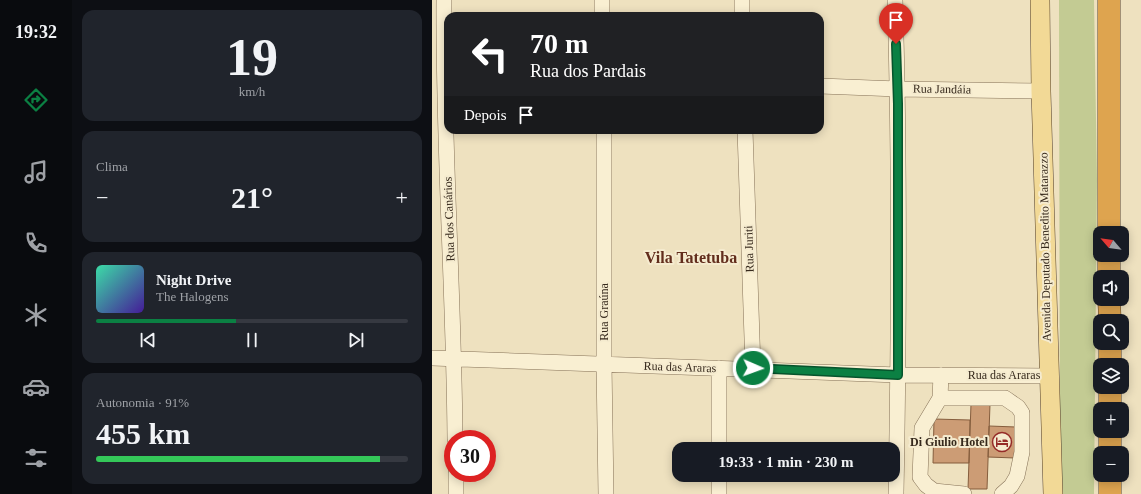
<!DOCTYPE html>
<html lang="pt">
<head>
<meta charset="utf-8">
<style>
	:root { --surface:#171b24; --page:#20242c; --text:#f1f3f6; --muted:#9ea1a6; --line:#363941; --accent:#0b8043 }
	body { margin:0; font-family:"Times New Roman",serif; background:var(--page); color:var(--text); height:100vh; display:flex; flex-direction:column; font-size:15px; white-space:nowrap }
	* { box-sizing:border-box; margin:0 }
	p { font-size:13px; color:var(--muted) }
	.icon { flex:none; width:22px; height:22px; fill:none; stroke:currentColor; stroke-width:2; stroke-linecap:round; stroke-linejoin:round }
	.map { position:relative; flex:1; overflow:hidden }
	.panel { display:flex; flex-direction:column; gap:10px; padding:10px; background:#0d0f14; width:360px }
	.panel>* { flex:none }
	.top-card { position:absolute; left:12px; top:12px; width:380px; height:122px; border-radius:12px; box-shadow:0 2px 10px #0003; background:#202124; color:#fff; overflow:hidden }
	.needle { width:26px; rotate:298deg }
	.tools { position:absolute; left:661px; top:226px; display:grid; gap:8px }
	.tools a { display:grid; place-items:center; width:36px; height:36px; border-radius:8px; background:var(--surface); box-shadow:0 2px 10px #0003; font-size:20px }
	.speed { position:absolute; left:12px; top:430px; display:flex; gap:8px; font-size:20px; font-weight:700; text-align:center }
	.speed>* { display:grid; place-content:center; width:52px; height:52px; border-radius:50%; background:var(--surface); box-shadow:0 2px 10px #0003; line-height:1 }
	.speed .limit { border:6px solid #d22; background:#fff; color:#111 }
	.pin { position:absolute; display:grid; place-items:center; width:34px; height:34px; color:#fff; margin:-41px -17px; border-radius:50% 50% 50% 0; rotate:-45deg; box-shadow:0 0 4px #0007 }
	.pin .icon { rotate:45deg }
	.me { position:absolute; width:44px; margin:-22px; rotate:92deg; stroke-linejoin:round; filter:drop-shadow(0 0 3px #0008) }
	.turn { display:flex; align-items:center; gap:14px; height:84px; padding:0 20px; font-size:18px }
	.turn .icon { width:52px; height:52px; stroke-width:2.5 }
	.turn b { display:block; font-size:28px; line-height:34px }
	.then { display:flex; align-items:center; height:38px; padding:0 20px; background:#0003; gap:8px; font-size:15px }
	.big { font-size:30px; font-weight:700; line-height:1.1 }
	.panel .widget { flex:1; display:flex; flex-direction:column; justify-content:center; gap:6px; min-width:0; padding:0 14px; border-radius:12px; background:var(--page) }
	.panel .dial { align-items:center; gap:0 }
	.dial b { font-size:52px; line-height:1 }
	.song { display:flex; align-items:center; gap:12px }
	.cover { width:48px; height:48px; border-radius:6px; background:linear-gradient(135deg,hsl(160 70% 55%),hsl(260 70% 35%)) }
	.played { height:4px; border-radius:2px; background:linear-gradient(90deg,var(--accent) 45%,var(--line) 45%) }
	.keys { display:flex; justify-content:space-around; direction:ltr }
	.heat { display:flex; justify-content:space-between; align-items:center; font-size:22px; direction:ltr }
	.charge { height:6px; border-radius:3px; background:linear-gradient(90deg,#34c759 91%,var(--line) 0) }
	.trip { position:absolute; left:240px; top:442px; width:228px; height:40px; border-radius:12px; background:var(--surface); box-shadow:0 2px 10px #0003; font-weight:700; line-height:40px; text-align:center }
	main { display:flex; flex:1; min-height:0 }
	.tabs { display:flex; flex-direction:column; width:72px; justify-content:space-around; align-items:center; background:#090b0e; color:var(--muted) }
	.tabs .icon { width:28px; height:28px }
	.tabs .current { color:var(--accent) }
	.tabs b { font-size:18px; color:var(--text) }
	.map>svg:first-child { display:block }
</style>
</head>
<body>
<main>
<nav class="tabs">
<b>19:32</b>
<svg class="icon current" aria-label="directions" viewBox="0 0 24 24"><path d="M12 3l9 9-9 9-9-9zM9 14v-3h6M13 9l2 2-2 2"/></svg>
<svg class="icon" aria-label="music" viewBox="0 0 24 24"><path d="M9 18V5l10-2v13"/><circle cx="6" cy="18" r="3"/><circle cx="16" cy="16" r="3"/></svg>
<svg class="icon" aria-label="phone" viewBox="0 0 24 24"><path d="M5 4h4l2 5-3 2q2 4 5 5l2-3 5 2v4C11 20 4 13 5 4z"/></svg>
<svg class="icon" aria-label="climate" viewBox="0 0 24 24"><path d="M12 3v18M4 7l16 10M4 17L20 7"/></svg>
<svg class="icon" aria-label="car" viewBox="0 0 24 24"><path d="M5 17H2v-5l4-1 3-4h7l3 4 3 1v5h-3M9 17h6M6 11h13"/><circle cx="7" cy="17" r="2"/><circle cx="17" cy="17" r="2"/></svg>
<svg class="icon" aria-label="filters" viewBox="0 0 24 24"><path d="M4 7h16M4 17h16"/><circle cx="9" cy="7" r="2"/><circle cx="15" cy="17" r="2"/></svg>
</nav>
<section class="panel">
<div class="widget dial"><b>19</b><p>km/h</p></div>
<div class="widget"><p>Clima</p>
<div class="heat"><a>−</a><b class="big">21°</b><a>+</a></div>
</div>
<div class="widget">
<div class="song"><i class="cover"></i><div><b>Night Drive</b><p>The Halogens</p></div></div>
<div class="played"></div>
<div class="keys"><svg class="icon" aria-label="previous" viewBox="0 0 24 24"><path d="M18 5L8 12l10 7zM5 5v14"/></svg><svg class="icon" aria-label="pause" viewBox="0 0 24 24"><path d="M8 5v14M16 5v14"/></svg><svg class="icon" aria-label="next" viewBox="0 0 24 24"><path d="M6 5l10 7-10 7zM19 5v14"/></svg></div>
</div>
<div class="widget"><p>Autonomia · 91%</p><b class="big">455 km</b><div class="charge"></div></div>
</section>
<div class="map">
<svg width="709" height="494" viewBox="0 0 709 494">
	<rect width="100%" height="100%" fill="#eee1bf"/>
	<path fill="#c3cb93" d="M 627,0 L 662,0 L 665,179 L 662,494 L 628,494 Z"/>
	<path fill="#cc9c75" stroke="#855d3d" d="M 539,404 L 558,404 L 555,489 L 536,489 Z
		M 502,419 L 538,420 L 537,463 L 501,463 Z
		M 557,426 L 584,427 L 583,458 L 556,457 Z"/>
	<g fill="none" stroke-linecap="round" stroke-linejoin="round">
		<defs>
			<path id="minor" d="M 12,0 C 11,146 22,293 23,439
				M 170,0 L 170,16
				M 310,0 L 310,16
				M 463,0 C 468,165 467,329 464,494
				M 388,86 L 466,89 L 609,91
				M 172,130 L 172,364 L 174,494
				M 313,130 L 321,368
				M 0,358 L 466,375 L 616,376
				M 509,375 L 508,398 L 490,428 L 488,477 L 494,485 L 502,491 L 532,494
				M 508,398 L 573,398 L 586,407 L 590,413 L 590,452 L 585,476 L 579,486 L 570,494
				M 287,449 L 287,368
				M 24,473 L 24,494
				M 287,494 L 287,475"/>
			<path id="major" d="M 608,0 L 609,91 L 621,494"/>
			<path id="highway" d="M 677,0 L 677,233
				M 677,255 L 677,277
				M 677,299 L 678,321
				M 678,343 L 678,365
				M 678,387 L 678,409
				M 678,431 L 678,453
				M 678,475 L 678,494"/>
		</defs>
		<use href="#minor" stroke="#867258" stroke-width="16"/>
		<use href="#major" stroke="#54402c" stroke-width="20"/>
		<use href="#highway" stroke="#54402c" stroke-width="23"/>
		<use href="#minor" stroke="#f9efd2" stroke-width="15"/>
		<use href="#major" stroke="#f2d996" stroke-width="19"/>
		<use href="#highway" stroke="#dea44f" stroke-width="22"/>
	</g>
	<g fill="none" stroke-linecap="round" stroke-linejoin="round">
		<defs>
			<path id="route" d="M 321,368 L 466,375 L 466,104 L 464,44"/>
		</defs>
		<use href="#route" stroke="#07532c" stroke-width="10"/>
		<use href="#route" stroke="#0b8043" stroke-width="7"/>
	</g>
	<defs>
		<symbol id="hotel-ring" viewBox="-11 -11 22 22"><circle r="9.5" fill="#f5ebcf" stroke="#952b28" stroke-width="1.5"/><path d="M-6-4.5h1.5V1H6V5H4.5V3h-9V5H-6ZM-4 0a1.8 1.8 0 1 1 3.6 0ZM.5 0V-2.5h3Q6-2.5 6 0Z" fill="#952b28"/></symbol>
	</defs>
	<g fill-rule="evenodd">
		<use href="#hotel-ring" x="559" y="431" width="22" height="22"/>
	</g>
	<g text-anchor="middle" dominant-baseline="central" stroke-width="4" stroke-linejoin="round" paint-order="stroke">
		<g font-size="12" fill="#36291c" stroke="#f5ebcf">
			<text transform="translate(510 89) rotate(1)">Rua Jandáia</text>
			<text transform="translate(17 219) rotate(-92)">Rua dos Canários</text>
			<text transform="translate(613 247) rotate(-91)">Avenida Deputado Benedito Matarazzo</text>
			<text transform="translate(317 249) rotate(-92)">Rua Juriti</text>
			<text transform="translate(172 312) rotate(-90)">Rua Graúna</text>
			<text transform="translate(248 367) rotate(2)">Rua das Araras</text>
			<text x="572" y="375">Rua das Araras</text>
		</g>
		<g font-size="12" font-weight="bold" fill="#36291c" stroke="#f5ebcf" text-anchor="end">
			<text x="556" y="442">Di Giulio Hotel</text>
		</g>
		<g font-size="16" font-weight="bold" fill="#622d1c" stroke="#f5ebcf">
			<text x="259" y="257">Vila Tatetuba</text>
		</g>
	</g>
</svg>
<div class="tools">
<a><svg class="needle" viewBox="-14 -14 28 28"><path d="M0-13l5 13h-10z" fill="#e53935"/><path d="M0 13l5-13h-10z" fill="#9ea1a6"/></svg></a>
<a><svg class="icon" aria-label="sound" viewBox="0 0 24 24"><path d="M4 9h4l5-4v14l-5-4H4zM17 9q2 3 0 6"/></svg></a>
<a><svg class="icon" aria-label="search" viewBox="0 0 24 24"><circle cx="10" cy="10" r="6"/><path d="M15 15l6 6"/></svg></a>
<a><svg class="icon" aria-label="layers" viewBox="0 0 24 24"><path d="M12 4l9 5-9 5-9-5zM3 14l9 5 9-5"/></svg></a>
<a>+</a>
<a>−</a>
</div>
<div class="speed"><div class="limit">30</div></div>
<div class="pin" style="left:464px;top:44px;background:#d93025"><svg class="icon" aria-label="arrive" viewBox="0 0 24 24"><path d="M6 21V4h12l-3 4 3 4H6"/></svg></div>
<svg class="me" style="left:321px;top:368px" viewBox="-20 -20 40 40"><circle r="17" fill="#0b8043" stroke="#fff" stroke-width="3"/><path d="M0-11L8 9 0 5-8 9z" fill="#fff"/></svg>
<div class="trip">19:33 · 1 min · 230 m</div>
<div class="top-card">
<div class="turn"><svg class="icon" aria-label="left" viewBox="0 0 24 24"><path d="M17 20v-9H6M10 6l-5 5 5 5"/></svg><div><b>70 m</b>Rua dos Pardais</div></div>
<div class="then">Depois<svg class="icon" aria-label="arrive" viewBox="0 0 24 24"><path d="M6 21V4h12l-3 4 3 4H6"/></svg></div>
</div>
</div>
</main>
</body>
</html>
